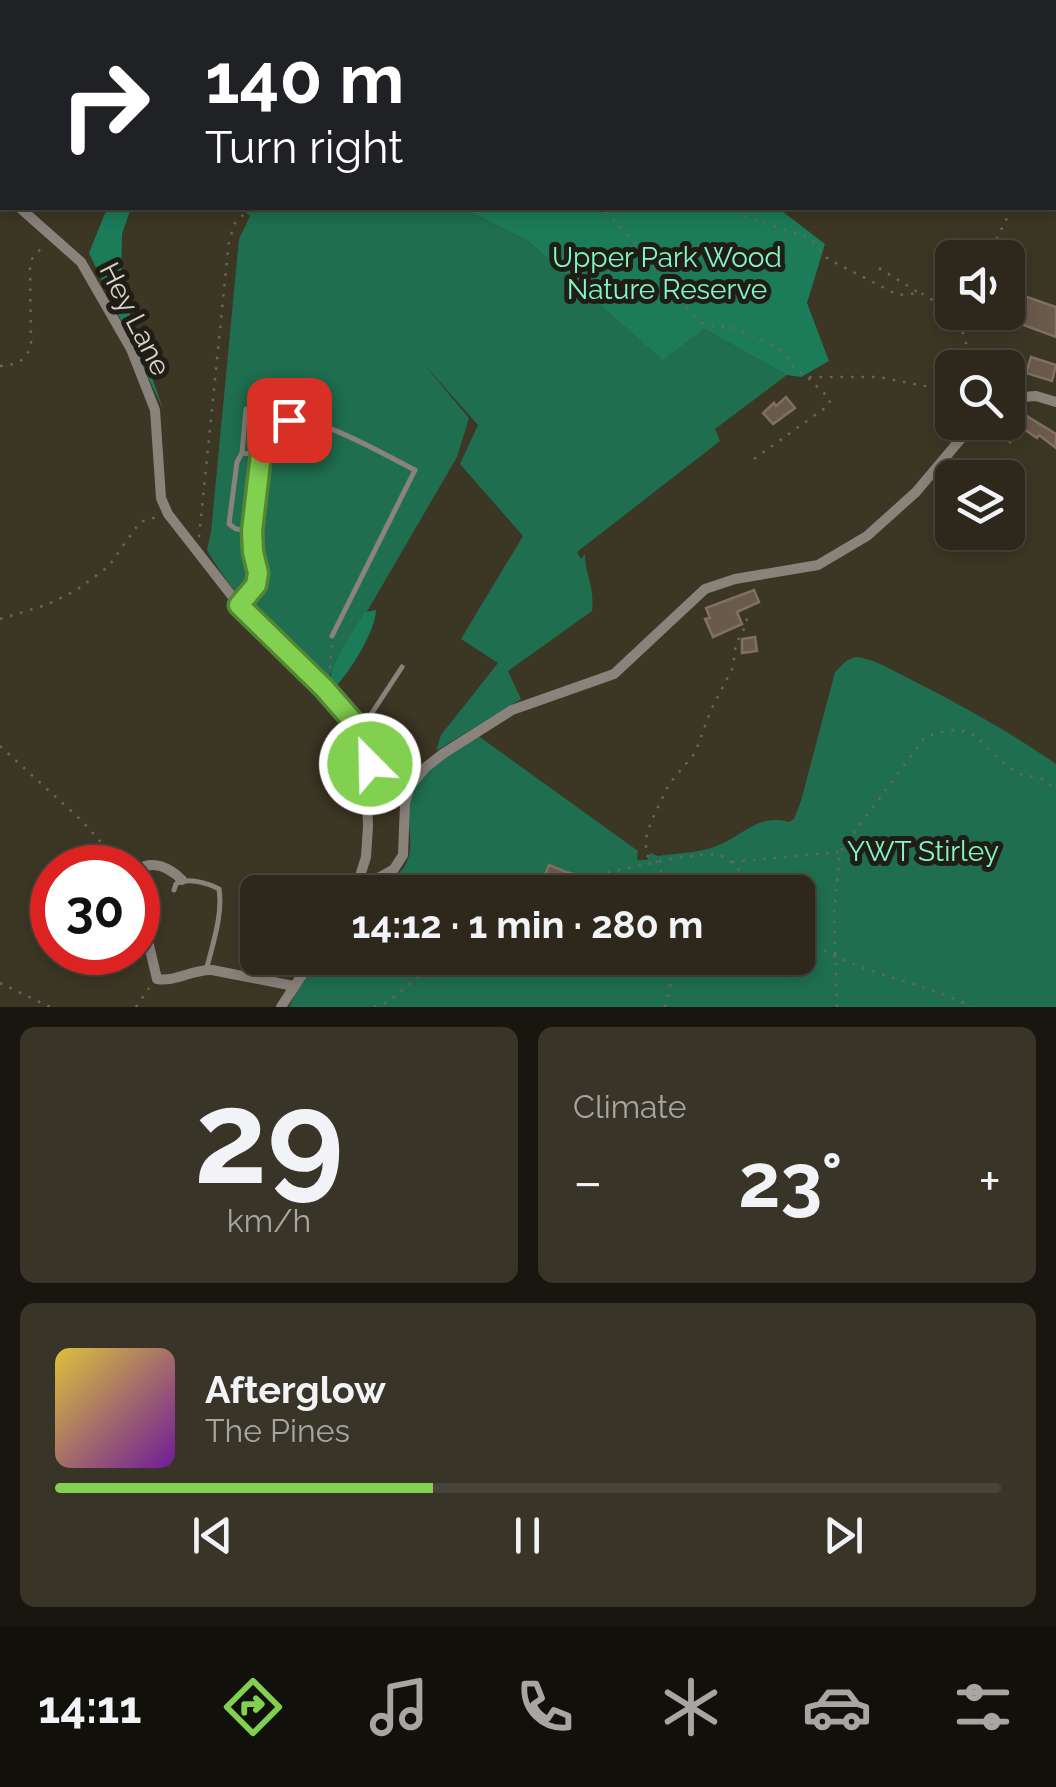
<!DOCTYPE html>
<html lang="en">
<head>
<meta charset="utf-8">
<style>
	:root { --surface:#2d281b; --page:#393428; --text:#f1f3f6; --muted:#a7a6a3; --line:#48443a; --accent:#81d050 }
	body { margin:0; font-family:Raleway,sans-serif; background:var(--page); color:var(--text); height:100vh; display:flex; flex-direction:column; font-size:38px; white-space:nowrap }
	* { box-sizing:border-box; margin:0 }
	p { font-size:32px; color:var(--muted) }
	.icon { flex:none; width:55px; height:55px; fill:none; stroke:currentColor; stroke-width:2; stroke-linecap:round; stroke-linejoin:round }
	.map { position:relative; height:1007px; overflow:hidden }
	.drawer { display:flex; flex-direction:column; gap:20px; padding:20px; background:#19160f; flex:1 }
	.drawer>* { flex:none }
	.guide { position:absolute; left:0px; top:0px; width:1058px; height:210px; box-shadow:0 5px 15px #0003,0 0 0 2px var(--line); background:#202124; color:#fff; overflow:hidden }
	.tools { position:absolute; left:935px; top:240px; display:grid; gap:20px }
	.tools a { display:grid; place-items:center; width:90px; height:90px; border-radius:15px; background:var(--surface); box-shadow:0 5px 15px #0003,0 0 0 2px var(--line); font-size:50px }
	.speed { position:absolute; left:30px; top:845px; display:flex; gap:20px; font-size:50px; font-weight:700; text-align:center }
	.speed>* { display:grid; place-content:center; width:130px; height:130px; border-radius:50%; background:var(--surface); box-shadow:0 5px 15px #0003,0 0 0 2px var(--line); line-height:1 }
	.speed .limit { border:15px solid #d22; background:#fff; color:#111 }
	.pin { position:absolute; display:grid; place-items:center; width:85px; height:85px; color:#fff; margin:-42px; border-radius:20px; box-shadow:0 5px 15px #0006 }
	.me { position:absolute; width:110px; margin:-55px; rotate:337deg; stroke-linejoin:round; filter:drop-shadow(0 0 8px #0008) }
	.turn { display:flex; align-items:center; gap:35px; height:210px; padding:0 40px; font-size:45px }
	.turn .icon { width:130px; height:130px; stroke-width:2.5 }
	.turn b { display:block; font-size:70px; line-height:85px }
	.big { font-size:75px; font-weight:700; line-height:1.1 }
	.drawer .card { flex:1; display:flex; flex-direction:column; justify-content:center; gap:15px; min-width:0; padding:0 35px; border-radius:15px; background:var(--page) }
	.drawer .dial { align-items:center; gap:0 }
	.dial b { font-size:130px; line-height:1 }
	.song { display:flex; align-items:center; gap:30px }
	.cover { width:120px; height:120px; border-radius:15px; background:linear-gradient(135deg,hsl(50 70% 55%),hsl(280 70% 35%)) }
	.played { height:10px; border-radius:5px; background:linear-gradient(90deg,var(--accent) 40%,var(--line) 40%) }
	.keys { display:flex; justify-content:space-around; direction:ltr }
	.heat { display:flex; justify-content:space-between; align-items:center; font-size:55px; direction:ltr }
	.drawer .tiles { flex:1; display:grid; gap:20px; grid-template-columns:1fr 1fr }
	.card:last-child { grid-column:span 2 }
	.trip { position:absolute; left:240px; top:875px; width:575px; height:100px; border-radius:15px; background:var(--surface); box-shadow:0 5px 15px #0003,0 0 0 2px var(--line); font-weight:700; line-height:100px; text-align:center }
	.tabs { display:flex; height:160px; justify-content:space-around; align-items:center; background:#12100b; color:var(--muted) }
	.tabs .icon { width:70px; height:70px }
	.tabs .active { color:var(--accent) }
	.tabs b { font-size:45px; color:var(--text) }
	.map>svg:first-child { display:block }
</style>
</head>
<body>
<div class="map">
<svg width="1056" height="1007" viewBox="0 0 1056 1007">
	<rect width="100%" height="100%" fill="#3c3624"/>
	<path fill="#1f6e50" d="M 242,208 L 462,208 L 527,240 L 661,359 L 704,329 L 787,375 L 715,429 L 720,441 L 577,552 L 581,559 L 585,554 C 585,576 595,585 592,611 L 508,671 L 521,699 L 436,751 L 441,735 L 498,663 L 461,639 L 523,536 L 460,464 L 478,425 L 422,362 L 469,418 L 457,457 L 326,682 C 305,657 279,638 256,615 C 239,598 219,571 207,550 L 211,532 L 239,239 L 250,216 Z
		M 855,657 C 873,658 890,669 906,677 C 957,703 1009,731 1056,764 L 1056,1007 L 289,1007 L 297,991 L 320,958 L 798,958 L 798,892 L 365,892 C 377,884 395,880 404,867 C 419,845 401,814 413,790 C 425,766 456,751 477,735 L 638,851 L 637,860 L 647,860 L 650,853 L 658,856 C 675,853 698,853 714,847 C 743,837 756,813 789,822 L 794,819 L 801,801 L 835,672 L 846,661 Z"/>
	<path fill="#1c7b59" d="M 255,0 L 407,0 L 409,2 L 256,2 Z
		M 107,208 L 131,208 L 122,234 L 121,289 L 163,409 L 89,253 Z
		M 462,208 L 778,208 L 825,244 L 807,303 L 829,361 L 801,377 L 787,375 L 704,329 L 662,360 L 527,240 Z
		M 376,610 C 376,630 351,670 337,685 L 330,685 C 328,666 355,629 365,612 Z"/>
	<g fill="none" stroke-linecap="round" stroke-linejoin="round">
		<path stroke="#235c8f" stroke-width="2.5" d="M 730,2 L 735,0"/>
	</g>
	<path fill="#6a5a4c" stroke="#806f62" stroke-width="2.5" d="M 1027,297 L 1056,307 L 1056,337 L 1018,323 Z
		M 1031,357 L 1056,365 L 1052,381 L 1026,373 Z
		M 786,397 L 795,408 L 773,424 L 763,413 L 774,403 L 776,406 Z
		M 1017,410 L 1056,434 L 1056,448 L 1039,435 L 1037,438 L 1018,425 L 1010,442 L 1002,438 Z
		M 754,590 L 759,602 L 737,612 L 742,624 L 713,637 L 705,619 L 710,618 L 706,608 Z
		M 755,637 L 757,651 L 742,653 L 742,639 Z
		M 549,865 L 566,872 L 590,878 L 586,892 L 576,892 L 578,886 L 557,881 L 553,890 L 543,886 L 545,881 L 543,880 Z"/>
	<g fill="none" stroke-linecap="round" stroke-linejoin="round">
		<path stroke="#6b6656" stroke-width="2.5" stroke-dasharray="2.5 8" stroke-linecap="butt" d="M 270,0 L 273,2
			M 966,0 L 966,2
			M 441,2 L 445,0
			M 530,2 L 531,0
			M 646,2 L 659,0
			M 575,208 L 603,209 L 632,239 L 679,300 L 697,319 L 705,325 L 733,328 L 778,347 L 787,357 L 790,365 L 807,377 L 830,399 L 829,405 L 754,459 L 749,455
			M 737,208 L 746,217 L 810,238 L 828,259 L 898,295 L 921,293 L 952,312
			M 987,258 L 1012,208
			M 879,268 L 919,293
			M 955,313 L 958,315 L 973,368
			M 0,366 C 17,365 27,361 31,343 L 30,267 L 32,259 L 45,244
			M 809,377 L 878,377 L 952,391
			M 199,537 L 229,241 L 235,223 L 250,208
			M 0,619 L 46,605 L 75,591 L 108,567 L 140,522 L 157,517
			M 329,679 L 332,642
			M 0,746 L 82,821 L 107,849 L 132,861 L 131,863
			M 732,862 L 838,852
			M 589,892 L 594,875 L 676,858 L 709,854 L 722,856 L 731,862 L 761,892
			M 669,892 L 657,862 L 646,855 L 646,838 L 651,822 L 669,784 L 695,753 L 711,710 L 733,667 L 736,644 L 746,625 L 747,617
			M 798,933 C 848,974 916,978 972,1007
			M 0,983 L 50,1007
			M 136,1007 L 149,988
			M 374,1007 L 388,1002 L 441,958
			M 665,1007 L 677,958
			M 837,1007 L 834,914 L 840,852 L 925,737 C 981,717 976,746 1014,771 C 1022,777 1035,775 1044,780 C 1049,783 1052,787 1056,791"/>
		<path stroke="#8a837c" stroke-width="5" d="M 242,453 L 246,409
			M 261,455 C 266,441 276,424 291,420 C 314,414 391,458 415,470 L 332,636
			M 241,602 L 256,585 L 257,573 L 253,552 L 252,531 L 261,455 L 242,453 L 237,462 L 229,524 L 236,529 L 252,531
			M 360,725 L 368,719 L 402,667
			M 174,890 L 176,884 C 187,877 208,883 219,889 C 223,914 213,943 207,967"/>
		<path stroke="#8a837c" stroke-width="10" d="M 0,191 L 2,193
			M 20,208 L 81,262 L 131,349 L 155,410 L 161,498 L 168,514 L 239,605 L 324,688 L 358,727 L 366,762 L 368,826 L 366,857 L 355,892
			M 1008,398 L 1036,396 L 1056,402
			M 367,762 L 371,764 L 383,788 L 405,803
			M 138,869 C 154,860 170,868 182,880
			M 359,880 L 367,881 L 380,877 L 394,869 L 403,855 L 405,803 L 410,786 L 426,767 L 444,753 L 512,710 L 614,674 L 705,589 L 735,579 L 818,565 L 867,536 L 916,492 L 975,422
			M 138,899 L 157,979 C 176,982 193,969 212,970 L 294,986
			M 281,1007 L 313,958"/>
	</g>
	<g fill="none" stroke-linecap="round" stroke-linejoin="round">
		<defs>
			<path id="route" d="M 289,420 L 268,437 L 261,454 L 252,531 L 253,552 L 258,573 L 256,585 L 239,605 L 324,688 L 358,727 L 366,762 L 370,764"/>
		</defs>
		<use href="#route" stroke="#548734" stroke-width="25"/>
		<use href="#route" stroke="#81d050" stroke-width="18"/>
	</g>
	<g text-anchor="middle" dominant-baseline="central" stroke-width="10" stroke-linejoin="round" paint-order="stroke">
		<g font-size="28" fill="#80f8c4" stroke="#201d16">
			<text x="667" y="257">Upper Park Wood<tspan x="667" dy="32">Nature Reserve</tspan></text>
			<text x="923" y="851">YWT Stirley</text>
		</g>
		<g font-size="28" fill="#d7d4c9" stroke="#201d16">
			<text transform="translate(135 319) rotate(63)">Hey Lane</text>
		</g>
	</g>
</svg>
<div class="tools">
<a><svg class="icon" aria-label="sound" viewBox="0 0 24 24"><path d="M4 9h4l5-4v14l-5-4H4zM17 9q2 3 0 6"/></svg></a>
<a><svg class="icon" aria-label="search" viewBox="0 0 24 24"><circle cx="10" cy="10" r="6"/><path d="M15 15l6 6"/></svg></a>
<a><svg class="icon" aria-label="layers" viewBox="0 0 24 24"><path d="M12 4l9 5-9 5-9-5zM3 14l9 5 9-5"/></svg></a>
</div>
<div class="speed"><div class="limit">30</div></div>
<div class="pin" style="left:289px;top:420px;background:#d93025"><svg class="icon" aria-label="arrive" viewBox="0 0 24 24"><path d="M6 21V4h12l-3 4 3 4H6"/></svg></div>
<svg class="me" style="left:370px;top:764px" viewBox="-20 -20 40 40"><circle r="17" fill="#81d050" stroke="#fff" stroke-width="3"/><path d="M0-11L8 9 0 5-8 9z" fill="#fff"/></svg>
<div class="trip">14:12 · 1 min · 280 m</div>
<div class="guide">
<div class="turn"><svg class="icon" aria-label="right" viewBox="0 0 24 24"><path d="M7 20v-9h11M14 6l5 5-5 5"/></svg><div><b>140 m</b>Turn right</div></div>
</div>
</div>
<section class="drawer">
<div class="tiles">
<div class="card dial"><b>29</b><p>km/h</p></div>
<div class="card"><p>Climate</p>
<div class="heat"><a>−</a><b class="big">23°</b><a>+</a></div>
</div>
<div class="card">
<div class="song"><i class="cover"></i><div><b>Afterglow</b><p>The Pines</p></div></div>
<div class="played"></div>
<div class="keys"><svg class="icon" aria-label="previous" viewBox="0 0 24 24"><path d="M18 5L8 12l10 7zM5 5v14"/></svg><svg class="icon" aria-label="pause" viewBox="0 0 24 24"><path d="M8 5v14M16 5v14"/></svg><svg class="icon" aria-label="next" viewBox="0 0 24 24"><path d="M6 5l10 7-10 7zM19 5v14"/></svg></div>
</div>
</div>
</section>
<nav class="tabs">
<b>14:11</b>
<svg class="icon active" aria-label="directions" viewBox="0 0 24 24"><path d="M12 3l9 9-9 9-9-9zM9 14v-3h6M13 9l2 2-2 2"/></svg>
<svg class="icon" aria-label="music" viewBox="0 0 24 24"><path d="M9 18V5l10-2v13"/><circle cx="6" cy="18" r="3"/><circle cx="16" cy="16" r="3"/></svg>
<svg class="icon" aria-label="phone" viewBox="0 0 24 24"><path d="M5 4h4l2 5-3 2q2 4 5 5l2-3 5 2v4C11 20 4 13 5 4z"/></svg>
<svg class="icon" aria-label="climate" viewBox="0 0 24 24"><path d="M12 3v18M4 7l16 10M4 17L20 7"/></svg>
<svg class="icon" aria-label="car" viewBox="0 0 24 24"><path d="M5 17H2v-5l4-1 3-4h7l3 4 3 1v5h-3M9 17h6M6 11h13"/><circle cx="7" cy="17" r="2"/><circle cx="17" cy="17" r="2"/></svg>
<svg class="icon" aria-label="filters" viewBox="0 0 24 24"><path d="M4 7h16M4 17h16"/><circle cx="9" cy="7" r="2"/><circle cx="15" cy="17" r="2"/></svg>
</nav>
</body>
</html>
